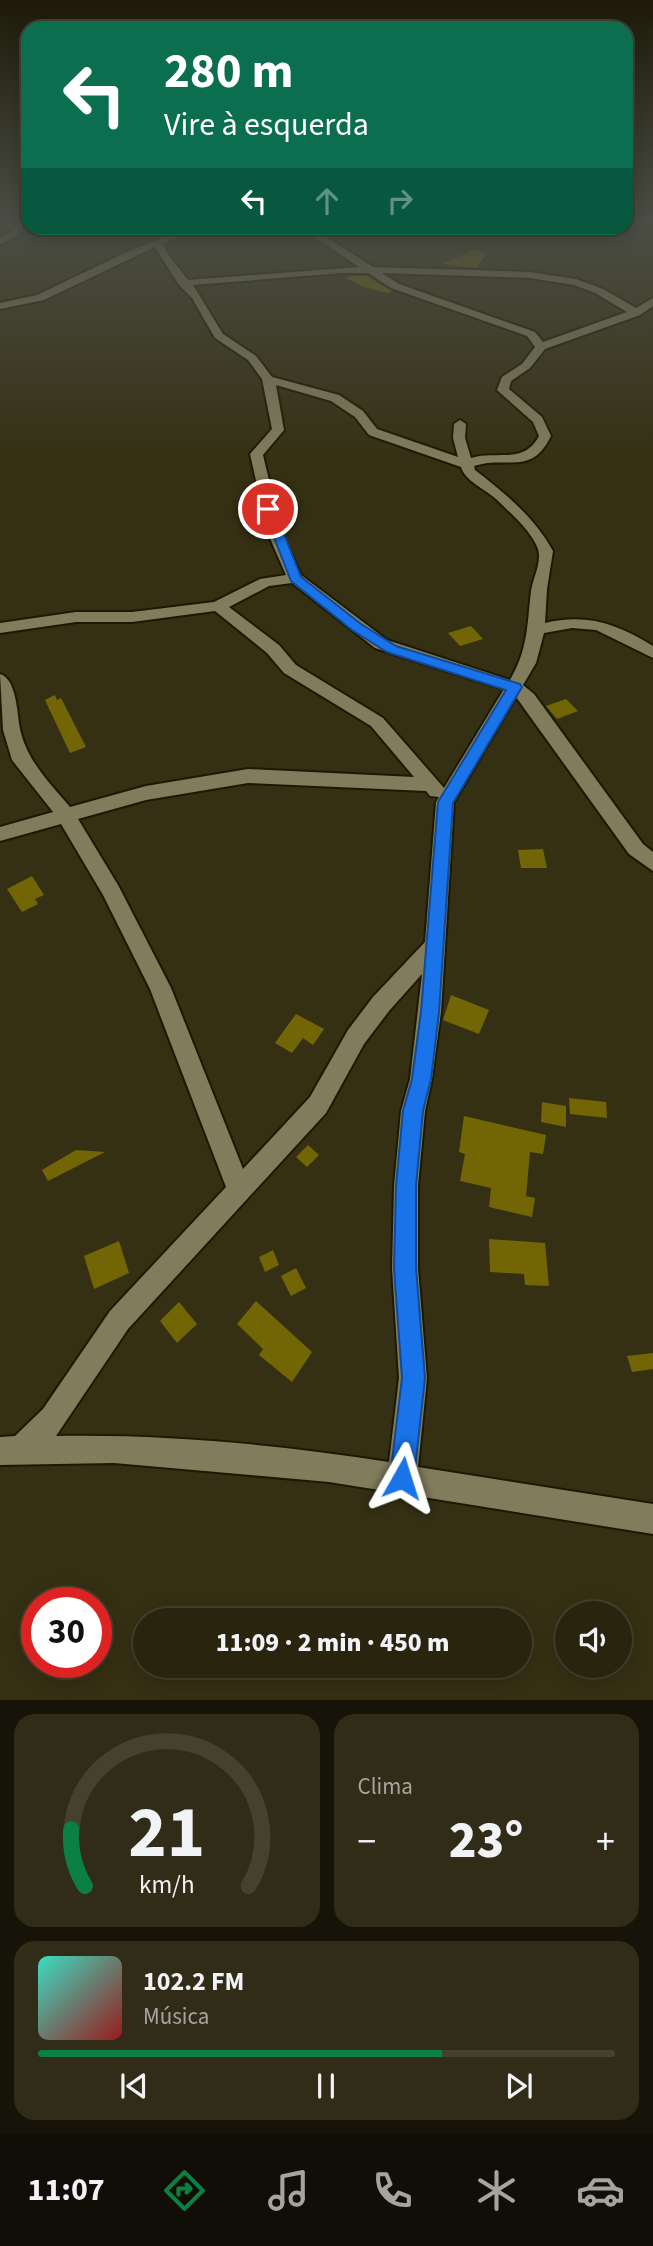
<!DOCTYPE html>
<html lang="pt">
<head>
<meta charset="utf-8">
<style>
	:root { --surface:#28240e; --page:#302c17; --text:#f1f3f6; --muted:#a5a49e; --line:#44412e; --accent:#0b8043 }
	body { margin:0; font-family:"Source Sans 3",sans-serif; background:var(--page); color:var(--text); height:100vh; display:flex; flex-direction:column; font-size:26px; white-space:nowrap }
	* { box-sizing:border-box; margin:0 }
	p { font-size:23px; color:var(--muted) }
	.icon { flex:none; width:38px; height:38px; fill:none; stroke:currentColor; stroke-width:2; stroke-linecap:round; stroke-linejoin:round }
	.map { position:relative; height:1700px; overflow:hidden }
	.details { display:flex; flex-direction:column; gap:14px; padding:14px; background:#161408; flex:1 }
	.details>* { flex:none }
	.hud { position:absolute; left:21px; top:21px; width:612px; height:214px; border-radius:21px; box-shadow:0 4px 18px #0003,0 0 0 2px var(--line); background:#0b6e4f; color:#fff; overflow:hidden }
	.fabs { position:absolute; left:555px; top:1601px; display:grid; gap:14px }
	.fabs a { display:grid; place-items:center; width:77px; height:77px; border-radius:50%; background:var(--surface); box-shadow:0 4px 18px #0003,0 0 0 2px var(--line); font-size:35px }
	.speed { position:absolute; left:21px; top:1587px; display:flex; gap:14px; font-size:35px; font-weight:700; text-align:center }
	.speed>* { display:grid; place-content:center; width:91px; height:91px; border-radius:50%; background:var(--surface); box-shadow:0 4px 18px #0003,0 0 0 2px var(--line); line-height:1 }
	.speed .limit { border:10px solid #d22; background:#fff; color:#111 }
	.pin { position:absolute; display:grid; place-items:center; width:60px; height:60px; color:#fff; margin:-30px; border:4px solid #fff; border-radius:50%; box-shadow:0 2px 7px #0007 }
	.me { position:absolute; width:77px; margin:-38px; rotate:6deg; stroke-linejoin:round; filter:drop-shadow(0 0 5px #0008) }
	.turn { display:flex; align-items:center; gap:24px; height:147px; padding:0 28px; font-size:32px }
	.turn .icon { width:91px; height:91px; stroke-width:2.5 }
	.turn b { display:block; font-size:49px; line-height:60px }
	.lanes { display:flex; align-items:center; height:66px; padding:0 28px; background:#0003; justify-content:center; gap:35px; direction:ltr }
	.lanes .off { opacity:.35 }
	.big { font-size:52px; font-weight:800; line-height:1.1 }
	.details .widget { flex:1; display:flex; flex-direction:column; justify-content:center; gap:10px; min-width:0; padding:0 24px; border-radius:21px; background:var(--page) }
	.details .dial { align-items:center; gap:0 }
	.dial svg { height:182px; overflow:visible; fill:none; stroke:var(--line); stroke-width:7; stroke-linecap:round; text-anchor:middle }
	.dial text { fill:var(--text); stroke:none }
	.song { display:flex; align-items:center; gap:21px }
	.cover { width:84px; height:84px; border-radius:10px; background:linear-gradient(135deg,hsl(170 70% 55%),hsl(0 70% 35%)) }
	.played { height:7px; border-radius:4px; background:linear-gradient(90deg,var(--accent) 70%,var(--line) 70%) }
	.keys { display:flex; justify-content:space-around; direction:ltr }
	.heat { display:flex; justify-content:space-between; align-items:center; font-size:38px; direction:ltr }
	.details .tiles { flex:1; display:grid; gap:14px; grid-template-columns:1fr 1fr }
	.widget:last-child { grid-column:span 2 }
	.trip { position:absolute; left:133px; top:1608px; width:399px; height:70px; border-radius:35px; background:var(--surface); box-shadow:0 4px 18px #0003,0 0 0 2px var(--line); font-weight:800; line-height:70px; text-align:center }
	.tabs { display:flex; height:112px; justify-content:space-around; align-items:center; background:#100e06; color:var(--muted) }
	.tabs .icon { width:49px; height:49px }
	.tabs .active { color:var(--accent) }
	.tabs b { font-size:32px; color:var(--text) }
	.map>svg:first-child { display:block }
</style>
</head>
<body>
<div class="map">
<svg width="653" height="1700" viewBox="0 0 653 1700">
	<rect width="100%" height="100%" fill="#353013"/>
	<path fill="#726506" d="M 474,250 L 487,254 L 476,268 L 442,264 Z
		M 350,276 L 367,276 L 392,291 L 388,293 L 363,287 L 346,278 Z
		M 471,626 L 483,639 L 460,646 L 448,633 Z
		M 55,695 L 57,700 L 61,698 L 86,747 L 70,753 L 45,700 Z
		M 566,699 L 578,711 L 557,719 L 546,706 Z
		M 543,849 L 547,868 L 521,868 L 518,850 Z
		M 32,876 L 44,895 L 35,899 L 38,904 L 22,912 L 7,889 Z
		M 451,995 L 489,1010 L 479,1034 L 443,1020 Z
		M 296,1014 L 324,1029 L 313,1045 L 303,1038 L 292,1053 L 275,1043 Z
		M 569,1098 L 606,1102 L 607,1118 L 570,1114 Z
		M 542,1102 L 566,1106 L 566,1127 L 541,1122 Z
		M 464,1116 L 546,1135 L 543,1154 L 530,1152 L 526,1196 L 535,1198 L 532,1217 L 489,1207 L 491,1188 L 460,1181 L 465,1154 L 459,1152 Z
		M 308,1145 L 319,1155 L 307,1167 L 296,1157 Z
		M 76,1150 L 105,1152 L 48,1181 L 42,1170 Z
		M 489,1239 L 545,1243 L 549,1286 L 525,1285 L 524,1274 L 490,1272 Z
		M 119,1241 L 129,1273 L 94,1289 L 84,1256 Z
		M 273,1250 L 279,1265 L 265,1272 L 259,1257 Z
		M 296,1268 L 306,1288 L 291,1296 L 281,1276 Z
		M 256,1301 L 312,1352 L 292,1382 L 259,1355 L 263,1349 L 237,1324 Z
		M 179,1302 L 197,1324 L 177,1343 L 160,1321 Z
		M 653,1353 L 653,1369 L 632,1372 L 627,1356 Z"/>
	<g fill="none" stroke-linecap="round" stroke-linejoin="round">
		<defs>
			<path id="minor" d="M 16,224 L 25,224 L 21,233 L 0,245 L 0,238 L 14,229 Z
				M 186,228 L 198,228 L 163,244 L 168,254 L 188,280 L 359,267 L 301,228 L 312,228 L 373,267 L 530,272 L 576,279 L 603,289 L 636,308 L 653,298 L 653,306 L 640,315 L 545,349 L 530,368 L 511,381 L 509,389 L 542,417 L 551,436 C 531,477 507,455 474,466 L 475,470 C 506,494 534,517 553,551 L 547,589 L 545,623 C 587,613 617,624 653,646 L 653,658 L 596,630 L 572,628 L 544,633 L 536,663 L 523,685 L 534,694 L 643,844 L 653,852 L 653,871 L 629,854 L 516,697 L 454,802 L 441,1012 L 432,1079 L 425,1111 L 418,1186 L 418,1268 L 427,1378 L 418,1467 L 653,1504 L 653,1534 L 329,1482 L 114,1463 L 0,1465 L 0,1437 L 15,1436 L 43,1409 L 110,1311 L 226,1187 L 150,989 L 103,895 L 61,824 L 0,841 L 0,827 L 53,812 L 12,760 L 3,730 L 0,674 C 17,679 17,714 20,729 C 27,761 49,782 70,807 L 146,786 L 248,769 L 414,777 L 371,726 L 284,673 L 267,653 L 215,611 L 132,622 L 76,622 L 0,633 L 0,623 L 76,612 L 132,612 L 214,602 L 260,579 L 286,575 L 268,534 L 250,454 L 272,429 L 262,379 L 248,360 L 215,338 L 192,298 L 179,285 L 155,247 L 44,300 L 0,309 L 0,303 L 37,295 L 129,251 ZM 342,273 L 368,273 L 391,288 L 527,336 L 535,347 L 522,364 L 502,377 L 497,390 L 533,422 L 539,436 C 524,465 497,450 471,458 L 465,438 L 466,424 L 460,420 L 454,424 L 453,438 L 458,457 L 377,429 L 363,411 L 339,395 L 272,377 L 256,356 L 223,334 L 193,285 ZM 382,273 L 530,278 L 574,285 L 595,293 L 627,312 L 543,342 L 535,332 L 399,284 ZM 276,385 L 331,401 L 355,417 L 369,435 L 461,467 C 465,481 485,489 496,499 C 510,513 531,530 538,549 C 542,562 533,578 531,591 C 527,626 528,649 510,680 L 387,640 L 301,575 L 282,534 L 263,455 L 284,430 ZM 292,583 L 375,648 L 504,689 L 444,788 L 383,718 L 296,665 L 279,645 L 229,607 L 269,586 ZM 248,783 L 426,791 L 430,796 L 439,797 L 436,802 L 425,942 L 373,997 L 348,1030 L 310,1097 L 243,1169 L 171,988 L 118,885 L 78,819 L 146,800 ZM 422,974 L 410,1079 L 401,1111 L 394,1186 L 392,1268 L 399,1378 L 389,1462 C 280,1445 167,1434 56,1436 L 128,1329 L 326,1113 L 364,1044 L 389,1011 Z"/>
		</defs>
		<use href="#minor" stroke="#1d1800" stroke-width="4"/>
		<use href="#minor" fill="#817c5c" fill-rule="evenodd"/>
	</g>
	<linearGradient id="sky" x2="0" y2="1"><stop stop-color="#1d1a0a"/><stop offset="0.48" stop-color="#4b4e44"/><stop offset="1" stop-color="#4b4e44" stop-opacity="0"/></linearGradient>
	<rect width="653" height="462" fill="url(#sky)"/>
	<path fill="#1a73e8" stroke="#114b97" stroke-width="2" d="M 268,505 L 274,509 L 301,577 L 361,624 L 396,646 L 520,684 L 522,687 L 453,803 L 439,1012 L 431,1079 L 423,1111 L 416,1186 L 416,1268 L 425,1378 L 414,1478 L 410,1487 L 402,1490 L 393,1487 L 390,1478 L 402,1378 L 394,1268 L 396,1186 L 403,1111 L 412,1079 L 421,1012 L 438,802 L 506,690 L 387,652 L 352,630 L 291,581 L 263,509 Z"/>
</svg>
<div class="fabs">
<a><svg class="icon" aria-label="sound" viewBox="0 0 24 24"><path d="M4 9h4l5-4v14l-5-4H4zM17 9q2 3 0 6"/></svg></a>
</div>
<div class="speed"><div class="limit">30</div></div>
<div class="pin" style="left:268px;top:509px;background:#d93025"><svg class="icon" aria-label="arrive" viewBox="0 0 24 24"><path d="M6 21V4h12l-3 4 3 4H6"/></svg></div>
<svg class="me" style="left:402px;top:1478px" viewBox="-20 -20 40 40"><path d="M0-17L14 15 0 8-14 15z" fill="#1a73e8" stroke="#fff" stroke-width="4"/></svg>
<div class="trip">11:09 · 2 min · 450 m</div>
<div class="hud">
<div class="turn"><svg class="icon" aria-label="left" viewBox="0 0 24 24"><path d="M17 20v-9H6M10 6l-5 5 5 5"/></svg><div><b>280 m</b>Vire à esquerda</div></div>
<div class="lanes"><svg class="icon" aria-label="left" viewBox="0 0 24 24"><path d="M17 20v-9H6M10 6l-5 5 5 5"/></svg><svg class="icon off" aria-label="ahead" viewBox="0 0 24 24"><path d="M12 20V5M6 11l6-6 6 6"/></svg><svg class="icon off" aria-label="right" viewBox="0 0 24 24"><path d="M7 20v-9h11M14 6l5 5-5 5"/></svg></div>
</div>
</div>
<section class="details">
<div class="tiles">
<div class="widget dial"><svg viewBox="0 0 100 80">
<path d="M14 69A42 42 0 1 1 86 69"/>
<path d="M14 69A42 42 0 0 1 8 44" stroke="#0b8043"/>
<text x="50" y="56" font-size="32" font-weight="700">21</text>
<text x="50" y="72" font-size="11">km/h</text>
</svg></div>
<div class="widget"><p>Clima</p>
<div class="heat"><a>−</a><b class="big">23°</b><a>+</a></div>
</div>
<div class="widget">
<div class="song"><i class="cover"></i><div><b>102.2 FM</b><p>Música</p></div></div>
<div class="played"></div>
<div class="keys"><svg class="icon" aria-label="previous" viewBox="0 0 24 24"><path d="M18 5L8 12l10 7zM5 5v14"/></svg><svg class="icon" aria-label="pause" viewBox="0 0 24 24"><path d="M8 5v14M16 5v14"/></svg><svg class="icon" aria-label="next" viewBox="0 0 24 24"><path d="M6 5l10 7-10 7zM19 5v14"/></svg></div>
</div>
</div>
</section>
<nav class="tabs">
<b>11:07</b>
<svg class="icon active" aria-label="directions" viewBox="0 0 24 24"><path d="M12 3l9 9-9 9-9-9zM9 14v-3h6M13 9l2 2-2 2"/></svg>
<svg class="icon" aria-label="music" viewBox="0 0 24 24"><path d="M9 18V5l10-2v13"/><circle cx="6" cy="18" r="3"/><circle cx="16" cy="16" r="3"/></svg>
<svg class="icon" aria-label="phone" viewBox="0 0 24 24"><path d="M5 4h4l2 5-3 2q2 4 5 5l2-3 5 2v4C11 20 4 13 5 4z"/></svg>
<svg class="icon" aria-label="climate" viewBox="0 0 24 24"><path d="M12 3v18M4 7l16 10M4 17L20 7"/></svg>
<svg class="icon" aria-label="car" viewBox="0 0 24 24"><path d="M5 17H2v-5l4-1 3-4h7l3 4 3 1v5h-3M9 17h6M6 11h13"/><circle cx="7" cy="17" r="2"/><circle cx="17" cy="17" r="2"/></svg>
</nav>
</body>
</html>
